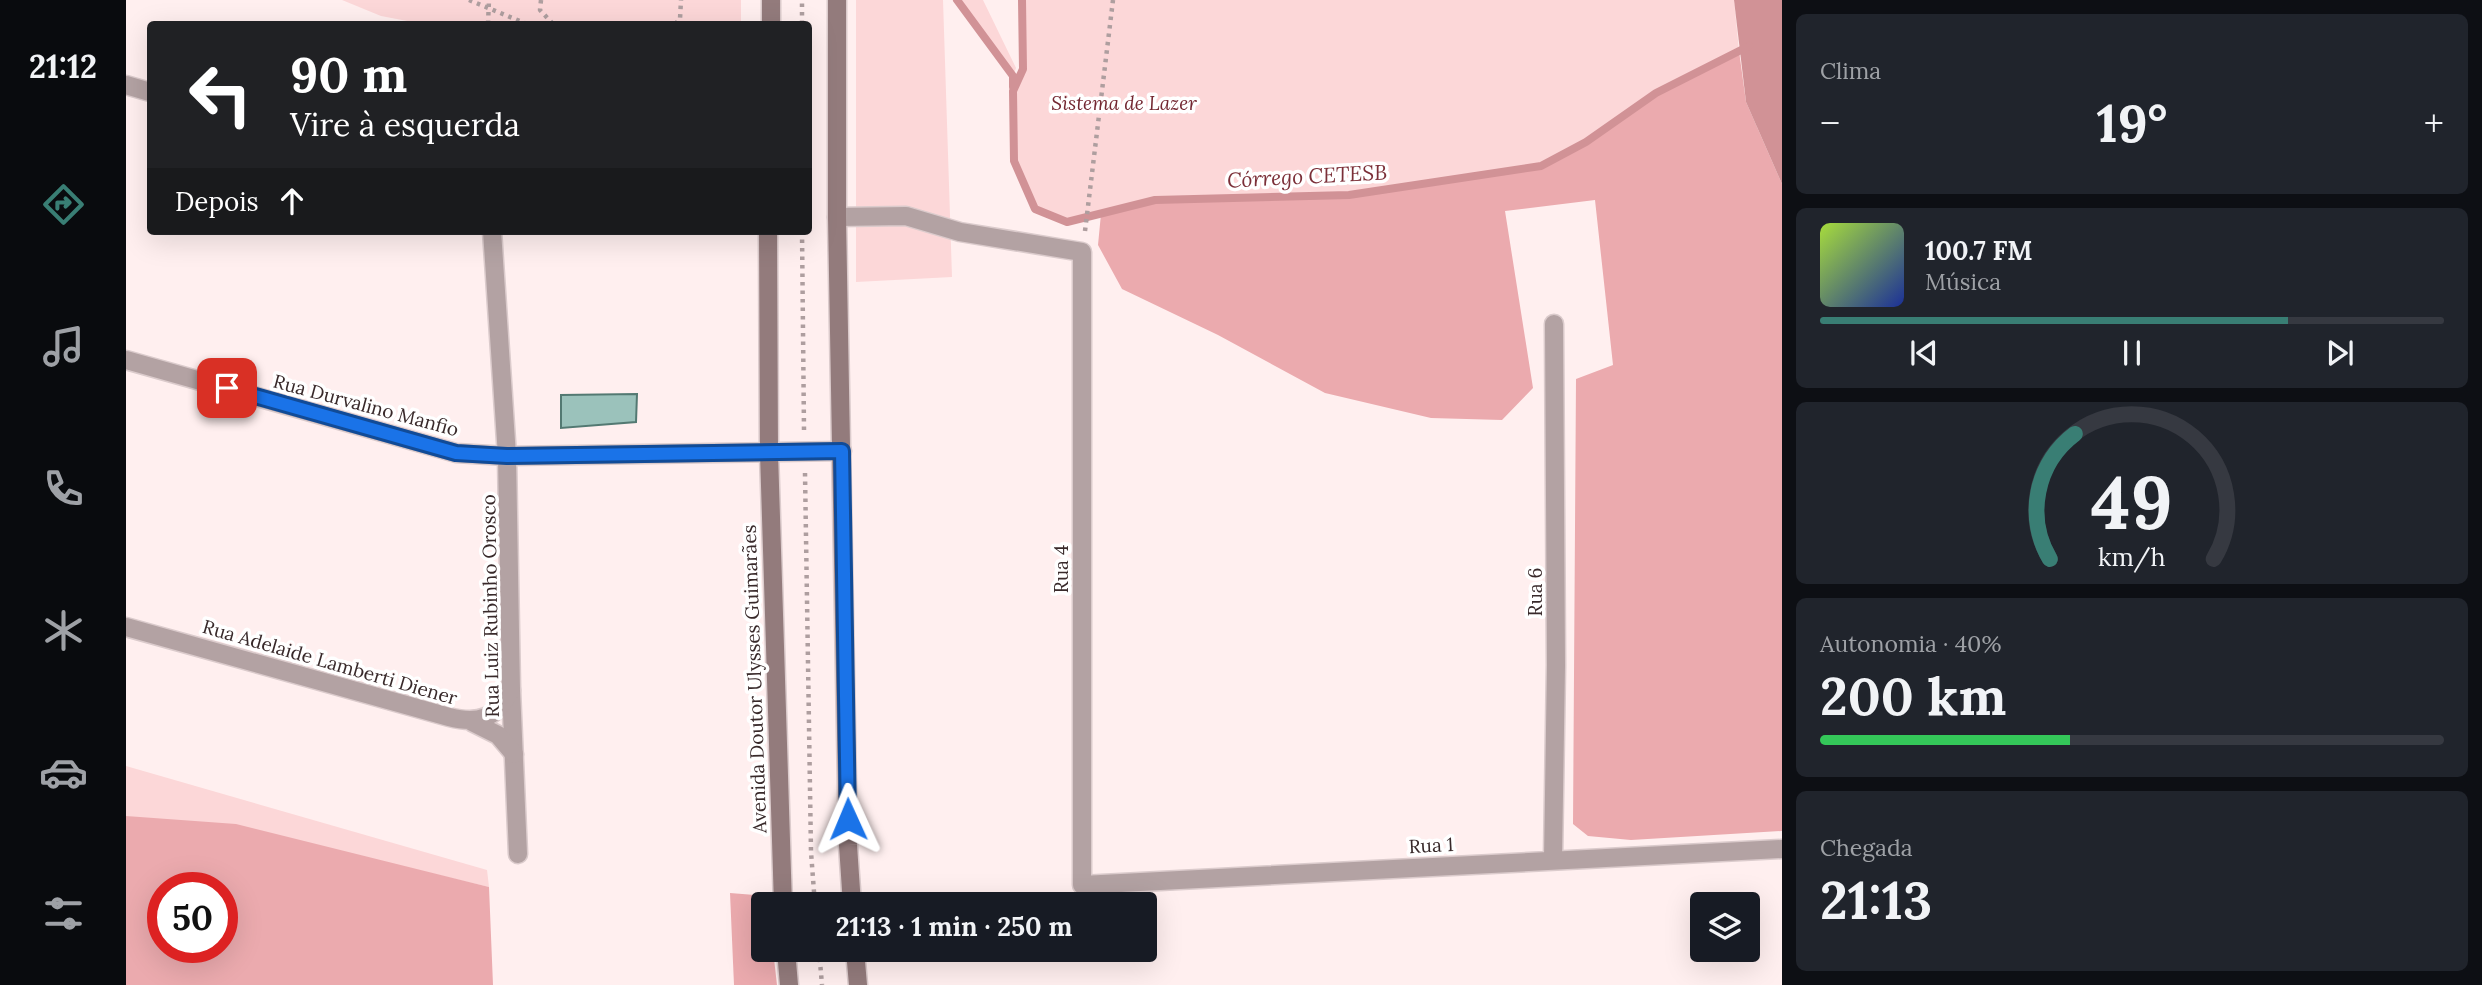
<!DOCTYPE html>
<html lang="pt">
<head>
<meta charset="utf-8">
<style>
	:root { --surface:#171b24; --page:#20242c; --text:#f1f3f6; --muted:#9ea1a6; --line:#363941; --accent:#397e74 }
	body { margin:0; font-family:Lora,serif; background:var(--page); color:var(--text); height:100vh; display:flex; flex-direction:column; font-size:26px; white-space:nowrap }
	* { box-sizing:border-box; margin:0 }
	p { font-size:23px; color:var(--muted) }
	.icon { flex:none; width:38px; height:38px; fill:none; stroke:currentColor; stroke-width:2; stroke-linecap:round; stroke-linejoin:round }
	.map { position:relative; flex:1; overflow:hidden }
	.sheet { display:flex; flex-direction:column; gap:14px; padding:14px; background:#0d0f14; width:700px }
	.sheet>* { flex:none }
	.guide { position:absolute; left:21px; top:21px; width:665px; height:214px; border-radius:7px; box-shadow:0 7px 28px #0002; background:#202124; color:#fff; overflow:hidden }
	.fabs { position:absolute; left:1564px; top:892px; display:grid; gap:14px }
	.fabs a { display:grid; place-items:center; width:70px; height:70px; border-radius:7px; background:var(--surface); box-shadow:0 7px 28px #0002; font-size:35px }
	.speed { position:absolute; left:21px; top:872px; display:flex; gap:14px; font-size:35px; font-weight:700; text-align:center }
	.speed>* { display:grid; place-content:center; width:91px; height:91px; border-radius:50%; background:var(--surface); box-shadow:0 7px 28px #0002; line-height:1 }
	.speed .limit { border:10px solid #d22; background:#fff; color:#111 }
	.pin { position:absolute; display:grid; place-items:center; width:60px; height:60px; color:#fff; margin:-30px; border-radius:14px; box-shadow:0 4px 10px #0006 }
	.me { position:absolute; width:77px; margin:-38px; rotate:359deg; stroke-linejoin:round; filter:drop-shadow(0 0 5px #0008) }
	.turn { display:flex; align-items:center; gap:24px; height:147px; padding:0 28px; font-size:32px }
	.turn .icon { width:91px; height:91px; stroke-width:2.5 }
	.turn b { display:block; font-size:49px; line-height:60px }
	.then { display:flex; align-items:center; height:66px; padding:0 28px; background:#0003; gap:14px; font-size:26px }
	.big { font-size:52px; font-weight:700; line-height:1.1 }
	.sheet .tile { flex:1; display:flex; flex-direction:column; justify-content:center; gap:10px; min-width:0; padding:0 24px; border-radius:10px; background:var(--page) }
	.sheet .dial { align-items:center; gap:0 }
	.dial svg { height:182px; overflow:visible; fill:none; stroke:var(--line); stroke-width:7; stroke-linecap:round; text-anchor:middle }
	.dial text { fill:var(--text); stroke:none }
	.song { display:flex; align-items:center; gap:21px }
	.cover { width:84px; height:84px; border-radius:10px; background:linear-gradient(135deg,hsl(80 70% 55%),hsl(230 70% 35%)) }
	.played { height:7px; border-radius:4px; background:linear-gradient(90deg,var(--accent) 75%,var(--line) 75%) }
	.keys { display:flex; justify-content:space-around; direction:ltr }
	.heat { display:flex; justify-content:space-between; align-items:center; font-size:38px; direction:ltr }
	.charge { height:10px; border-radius:5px; background:linear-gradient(90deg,#34c759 40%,var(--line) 0) }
	.trip { position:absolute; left:625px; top:892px; width:406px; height:70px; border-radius:7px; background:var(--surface); box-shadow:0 7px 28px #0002; font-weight:700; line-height:70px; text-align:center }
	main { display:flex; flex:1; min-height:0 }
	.menu { display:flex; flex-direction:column; width:126px; justify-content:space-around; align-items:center; background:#090b0e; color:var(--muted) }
	.menu .icon { width:49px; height:49px }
	.menu .on { color:var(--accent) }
	.menu b { font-size:32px; color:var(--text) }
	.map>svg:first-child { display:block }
</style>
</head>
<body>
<main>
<nav class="menu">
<b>21:12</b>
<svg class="icon on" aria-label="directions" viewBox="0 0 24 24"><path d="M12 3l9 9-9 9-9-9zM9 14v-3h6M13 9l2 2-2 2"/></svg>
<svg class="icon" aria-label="music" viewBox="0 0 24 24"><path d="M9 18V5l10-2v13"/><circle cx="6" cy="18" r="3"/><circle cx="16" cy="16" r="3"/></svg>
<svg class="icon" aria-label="phone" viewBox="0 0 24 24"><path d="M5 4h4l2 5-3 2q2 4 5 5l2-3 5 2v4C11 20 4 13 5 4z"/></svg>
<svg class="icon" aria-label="climate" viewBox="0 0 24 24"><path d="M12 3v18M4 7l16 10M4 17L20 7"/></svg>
<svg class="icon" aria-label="car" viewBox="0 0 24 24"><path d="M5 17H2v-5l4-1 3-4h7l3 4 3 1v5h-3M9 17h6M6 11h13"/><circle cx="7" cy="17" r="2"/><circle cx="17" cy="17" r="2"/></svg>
<svg class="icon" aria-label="filters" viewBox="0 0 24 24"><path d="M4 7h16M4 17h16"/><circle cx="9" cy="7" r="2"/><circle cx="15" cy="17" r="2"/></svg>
</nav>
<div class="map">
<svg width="1656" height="985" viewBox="0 0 1656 985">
	<rect width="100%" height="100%" fill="#ffefef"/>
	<path fill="#fcd7d8" d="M 216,0 L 615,0 L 615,24 L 297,24 L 255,16 Z
		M 730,0 L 817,0 L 826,277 L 730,282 Z
		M 831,0 L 857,0 L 890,68 L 887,76 Z
		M 896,0 L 1608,0 L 1613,51 L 1530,93 L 1460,142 L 1415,166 L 1223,195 L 1029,200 L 941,222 L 909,209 L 888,161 L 887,91 L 897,69 Z
		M 0,766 L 361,870 L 363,887 L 254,861 L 0,816 Z"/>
	<path fill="#ebaaae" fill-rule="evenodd" d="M 1613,51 L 1620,102 L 1656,184 L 1656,831 L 1505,840 L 1462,836 L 1447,824 L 1450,379 L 1487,365 L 1469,200 L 1379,211 L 1407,388 L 1376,420 L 1305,418 L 1199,393 L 1092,335 L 996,289 L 972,245 L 975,214 L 1029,200 L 1223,195 L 1415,166 L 1460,142 L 1530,93 Z
		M 0,816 L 110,824 L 363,887 L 367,985 L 0,985 ZM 96,887 L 96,947 L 37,947 L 37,887 Z
		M 604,893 L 641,896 L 642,905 L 637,905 L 637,950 L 647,950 L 651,985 L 608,985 Z"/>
	<path fill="#d19296" d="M 1608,0 L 1656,0 L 1656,184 L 1620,102 Z"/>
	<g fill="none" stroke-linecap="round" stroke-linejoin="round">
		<path stroke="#d19296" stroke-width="8" d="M 831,0 L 887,76 L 887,87
			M 896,0 L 897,69 L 887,91 L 888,161 L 909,209 L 941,222 L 1029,200 L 1223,195 L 1415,166 L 1460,142 L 1530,93 L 1623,46"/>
	</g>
	<path fill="#9bc2bb" stroke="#537972" stroke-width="2" d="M 511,394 L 510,422 L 435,428 L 435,395 Z"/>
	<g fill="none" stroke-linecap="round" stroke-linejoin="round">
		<defs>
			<path id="minor" d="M 0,85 L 24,92
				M 711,217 L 780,216 L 834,232 L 956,252 L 956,885 L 1656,849
				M 366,231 L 381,456
				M 385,690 L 392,854
				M 1427,859 L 1430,665 L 1428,324"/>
			<path id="tertiary" d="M 0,360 L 330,453 L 381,456 L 716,451
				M 0,627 L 323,717 C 354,725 370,718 385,690 L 381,456
				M 346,722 L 372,735 L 388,754"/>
			<path id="secondary" d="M 711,0 L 711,217 L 722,845 L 726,905
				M 645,24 L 645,0
				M 642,231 L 643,453 L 657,905
				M 660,950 L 663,985
				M 729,950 L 732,985"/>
		</defs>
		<use href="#minor" stroke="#dbcbcc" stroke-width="21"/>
		<use href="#tertiary" stroke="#dbcbcc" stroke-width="21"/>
		<use href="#secondary" stroke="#dbcbcc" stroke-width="21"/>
		<path stroke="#ae9e9f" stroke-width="4.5" stroke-dasharray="3.5 5" stroke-linecap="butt" d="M 343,0 L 401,24
			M 415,0 L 414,10 L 427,24
			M 362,24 L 363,0
			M 549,24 L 554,19 L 555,0
			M 676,24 L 676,0
			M 676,231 L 678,430
			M 959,231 L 987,0
			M 679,473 L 685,852 L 689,905
			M 693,950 L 696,985"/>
		<use href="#minor" stroke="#b3a2a3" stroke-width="18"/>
		<use href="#tertiary" stroke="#b3a2a3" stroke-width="18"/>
		<use href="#secondary" stroke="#937b7c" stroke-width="18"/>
	</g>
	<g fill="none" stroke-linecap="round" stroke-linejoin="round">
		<defs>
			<path id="route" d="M 101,388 L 330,453 L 381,456 L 716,451 L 722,819"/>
		</defs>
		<use href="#route" stroke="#114b97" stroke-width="18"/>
		<use href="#route" stroke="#1a73e8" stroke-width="12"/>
	</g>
	<g text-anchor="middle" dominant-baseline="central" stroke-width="7" stroke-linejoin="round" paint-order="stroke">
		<g font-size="19" font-style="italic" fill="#732731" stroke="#fff">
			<text x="998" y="103">Sistema de Lazer</text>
		</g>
		<g font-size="19" fill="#38292a" stroke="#fff">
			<text transform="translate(240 405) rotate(15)">Rua Durvalino Manfio</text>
			<text transform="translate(935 569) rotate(-90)">Rua 4</text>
			<text transform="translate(1409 592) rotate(-90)">Rua 6</text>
			<text transform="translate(364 606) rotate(-91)">Rua Luiz Rubinho Orosco</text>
			<text transform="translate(204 662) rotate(16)">Rua Adelaide Lamberti Diener</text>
			<text transform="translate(628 679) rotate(-92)">Avenida Doutor Ulysses Guimarães</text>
			<text transform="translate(1305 845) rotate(-3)">Rua 1</text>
		</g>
		<g font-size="21" font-style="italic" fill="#7b2f38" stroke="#fff">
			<text transform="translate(1181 176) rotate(-3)">Córrego CETESB</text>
		</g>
	</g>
</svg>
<div class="fabs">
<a><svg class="icon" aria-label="layers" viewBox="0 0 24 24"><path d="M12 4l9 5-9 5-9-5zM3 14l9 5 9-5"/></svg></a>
</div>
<div class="speed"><div class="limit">50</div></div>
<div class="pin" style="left:101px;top:388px;background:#d93025"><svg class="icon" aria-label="arrive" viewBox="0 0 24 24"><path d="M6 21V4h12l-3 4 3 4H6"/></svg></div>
<svg class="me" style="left:722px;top:819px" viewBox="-20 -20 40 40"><path d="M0-17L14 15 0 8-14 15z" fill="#1a73e8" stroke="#fff" stroke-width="4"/></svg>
<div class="trip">21:13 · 1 min · 250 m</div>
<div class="guide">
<div class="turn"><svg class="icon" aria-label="left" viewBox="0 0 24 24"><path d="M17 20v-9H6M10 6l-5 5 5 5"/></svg><div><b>90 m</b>Vire à esquerda</div></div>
<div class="then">Depois<svg class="icon" aria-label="ahead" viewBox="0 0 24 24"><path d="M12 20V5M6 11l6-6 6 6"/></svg></div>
</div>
</div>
<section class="sheet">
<div class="tile"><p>Clima</p>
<div class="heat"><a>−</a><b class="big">19°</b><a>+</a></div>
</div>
<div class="tile">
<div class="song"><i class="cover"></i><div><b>100.7 FM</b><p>Música</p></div></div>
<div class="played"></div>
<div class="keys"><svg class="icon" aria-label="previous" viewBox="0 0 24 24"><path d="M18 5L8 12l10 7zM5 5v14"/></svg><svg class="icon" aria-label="pause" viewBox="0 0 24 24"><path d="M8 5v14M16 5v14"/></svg><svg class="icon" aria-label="next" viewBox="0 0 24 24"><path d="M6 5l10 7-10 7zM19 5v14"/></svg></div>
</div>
<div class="tile dial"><svg viewBox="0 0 100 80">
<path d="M14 69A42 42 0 1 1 86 69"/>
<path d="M14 69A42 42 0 0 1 25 14" stroke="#397e74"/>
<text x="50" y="56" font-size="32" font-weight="700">49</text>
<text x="50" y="72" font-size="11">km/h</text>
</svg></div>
<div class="tile"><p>Autonomia · 40%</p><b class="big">200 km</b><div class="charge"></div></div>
<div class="tile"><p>Chegada</p><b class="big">21:13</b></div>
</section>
</main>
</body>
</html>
